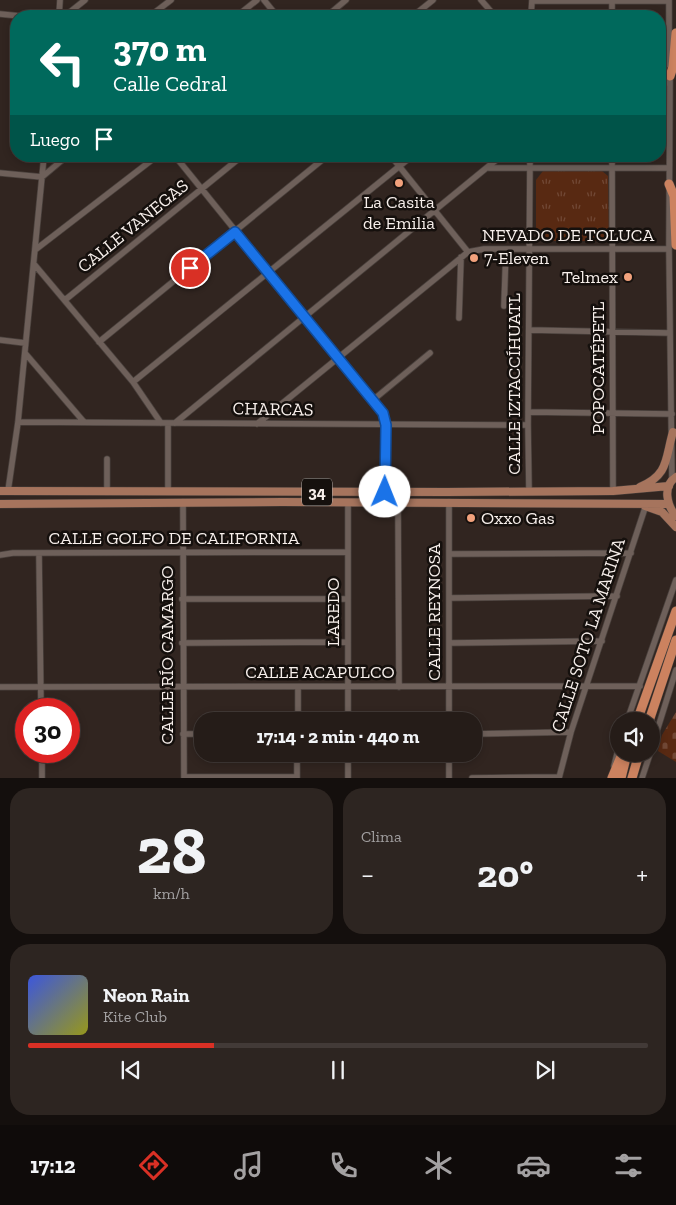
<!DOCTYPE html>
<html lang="es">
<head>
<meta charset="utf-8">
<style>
	:root { --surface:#251c18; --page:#2d2521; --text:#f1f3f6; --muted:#a3a1a2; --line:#423a37; --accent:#d93025 }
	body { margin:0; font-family:"Zilla Slab",serif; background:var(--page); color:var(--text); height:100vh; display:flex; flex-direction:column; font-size:19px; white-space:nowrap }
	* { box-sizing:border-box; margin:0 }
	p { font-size:16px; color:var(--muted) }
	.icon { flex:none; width:28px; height:28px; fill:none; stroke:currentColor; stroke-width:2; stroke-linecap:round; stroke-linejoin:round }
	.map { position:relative; height:778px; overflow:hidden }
	.drawer { display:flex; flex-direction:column; gap:10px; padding:10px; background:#140f0d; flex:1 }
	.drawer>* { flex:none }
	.top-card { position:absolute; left:10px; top:10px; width:656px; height:152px; border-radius:20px; box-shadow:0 2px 8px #0003,0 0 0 1px var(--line); background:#00695c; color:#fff; overflow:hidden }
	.fabs { position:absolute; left:610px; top:712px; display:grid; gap:10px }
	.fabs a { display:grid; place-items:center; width:50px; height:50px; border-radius:50%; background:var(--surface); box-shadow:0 2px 8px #0003,0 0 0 1px var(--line); font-size:25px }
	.speed { position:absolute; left:15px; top:698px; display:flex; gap:10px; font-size:25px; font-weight:700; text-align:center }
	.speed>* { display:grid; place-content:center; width:65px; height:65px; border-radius:50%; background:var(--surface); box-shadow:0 2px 8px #0003,0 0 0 1px var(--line); line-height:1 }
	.speed .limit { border:8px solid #d22; background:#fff; color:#111 }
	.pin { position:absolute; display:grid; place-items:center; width:42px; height:42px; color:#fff; margin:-21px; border:2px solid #fff; border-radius:50%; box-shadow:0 1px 5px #0007 }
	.me { position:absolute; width:55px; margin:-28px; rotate:1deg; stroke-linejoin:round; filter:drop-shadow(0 0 4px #0008) }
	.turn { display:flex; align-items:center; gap:18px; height:105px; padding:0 20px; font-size:22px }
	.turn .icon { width:65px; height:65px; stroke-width:2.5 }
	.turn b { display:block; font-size:35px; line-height:42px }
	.then { display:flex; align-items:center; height:48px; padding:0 20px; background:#0003; gap:10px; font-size:19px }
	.big { font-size:38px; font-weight:700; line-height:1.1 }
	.drawer .tile { flex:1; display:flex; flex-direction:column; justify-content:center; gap:8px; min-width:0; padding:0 18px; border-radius:20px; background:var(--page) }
	.drawer .dial { align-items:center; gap:0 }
	.dial b { font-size:65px; line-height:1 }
	.song { display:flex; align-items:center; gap:15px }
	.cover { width:60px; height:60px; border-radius:8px; background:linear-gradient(135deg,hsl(230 70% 55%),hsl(60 70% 35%)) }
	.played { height:5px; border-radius:2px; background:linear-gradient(90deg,var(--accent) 30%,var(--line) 30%) }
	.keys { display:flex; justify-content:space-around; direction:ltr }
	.heat { display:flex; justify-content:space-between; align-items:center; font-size:28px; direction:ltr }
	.drawer .tiles { flex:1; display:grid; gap:10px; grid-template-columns:1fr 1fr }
	.tile:last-child { grid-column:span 2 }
	.trip { position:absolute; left:194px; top:712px; width:288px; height:50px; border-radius:20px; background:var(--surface); box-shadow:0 2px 8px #0003,0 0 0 1px var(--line); font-weight:700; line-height:50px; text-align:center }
	.tab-bar { display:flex; height:80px; justify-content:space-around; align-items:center; background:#0f0b0a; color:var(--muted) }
	.tab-bar .icon { width:35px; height:35px }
	.tab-bar .active { color:var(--accent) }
	.tab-bar b { font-size:22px; color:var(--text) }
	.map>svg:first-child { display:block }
</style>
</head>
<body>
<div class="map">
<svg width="676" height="778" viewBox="0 0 676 778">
	<defs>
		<pattern id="cemetery-stones" width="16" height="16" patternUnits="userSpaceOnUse" patternTransform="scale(1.25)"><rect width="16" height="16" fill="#582912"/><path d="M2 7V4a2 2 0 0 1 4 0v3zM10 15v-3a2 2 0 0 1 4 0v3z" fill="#714835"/></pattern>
		<pattern id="park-tufts" width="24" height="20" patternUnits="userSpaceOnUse" patternTransform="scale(1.25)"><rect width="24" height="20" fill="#582912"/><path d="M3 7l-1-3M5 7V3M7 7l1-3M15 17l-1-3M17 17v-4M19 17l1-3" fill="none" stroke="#714835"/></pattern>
	</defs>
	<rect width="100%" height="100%" fill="#312520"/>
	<path fill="url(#cemetery-stones)" d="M 676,712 L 676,762 L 658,751 L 662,735 Z"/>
	<path fill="url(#park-tufts)" d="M 543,171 L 602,171 L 608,176 L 609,234 L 602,241 L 543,241 L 536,234 L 536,180 Z"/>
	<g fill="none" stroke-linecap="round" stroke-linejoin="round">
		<defs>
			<path id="minor" d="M 264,0 L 277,16
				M 481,0 L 495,16
				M 669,0 L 669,65
				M 532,1 L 669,1
				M 0,14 L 20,16
				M 59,16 L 60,0
				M 65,16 L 85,0
				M 150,16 L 171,0
				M 237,16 L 257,0
				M 327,16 L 346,0
				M 413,16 L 433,0
				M 531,16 L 532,0
				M 612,16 L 612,0
				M 670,74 L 669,249 L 672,480
				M 660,83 L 669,83
				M 175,156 L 383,413 L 386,425 L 385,492
				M 391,156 L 468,252
				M 612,156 L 613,491
				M 489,168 L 669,168
				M 0,173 L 42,177 L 67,156
				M 35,250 L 157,156
				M 34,264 L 133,382 L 161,423
				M 65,300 L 242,156
				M 504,306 L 506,249
				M 459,318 L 461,257
				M 529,330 L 670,333
				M 0,340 L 25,343
				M 99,342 L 327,156
				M 25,353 L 84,422
				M 133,382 L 412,156
				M 373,400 L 430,353
				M 528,412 L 672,414
				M 18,422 L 528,425
				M 168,423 L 168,492
				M 175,423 L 501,156
				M 257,424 L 468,252 L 484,249 L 669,249
				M 8,491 L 18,422 L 44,156
				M 529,491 L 528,425 L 530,156
				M 107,492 L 107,459
				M 183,502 L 184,777 L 297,777
				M 348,502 L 348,721
				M 398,502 L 399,687
				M 449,502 L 449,721
				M 39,553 L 41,709
				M 449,554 L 631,553
				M 0,555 L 13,553 L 348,552
				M 449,598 L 617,596
				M 182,599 L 348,599
				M 182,643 L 348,642
				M 449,643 L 602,641
				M 0,687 L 640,686
				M 298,721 L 298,687
				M 627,721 L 676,580
				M 183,734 L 202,734
				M 472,734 L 571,732
				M 651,750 L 676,670
				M 42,751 L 42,778
				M 449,754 L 449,778
				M 614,766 L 619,746
				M 297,778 L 297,754
				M 348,778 L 348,754
				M 472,778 L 559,777
				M 559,778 L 571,732 L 646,505
				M 642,778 L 650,754"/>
			<path id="major" d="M 676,477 C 662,486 667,506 676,516
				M 640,487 C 669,475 665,459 673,432
				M 0,491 L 447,492 L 613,491 L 669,486
				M 0,504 L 282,502 L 668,504
				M 645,506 L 662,512 L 676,527"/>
			<path id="highway" d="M 670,76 L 673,67 L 676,33
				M 669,184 L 674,196 L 676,245
				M 637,721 L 676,611
				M 649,721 L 676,640
				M 612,778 L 622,754
				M 621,778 L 627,754
				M 632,778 L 639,754"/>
		</defs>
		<use href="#minor" stroke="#49403c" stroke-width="7"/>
		<use href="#major" stroke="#49403c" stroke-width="9"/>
		<use href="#highway" stroke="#49403c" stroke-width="10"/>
		<use href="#minor" stroke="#6e605a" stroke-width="5.5"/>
		<use href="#major" stroke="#a6745d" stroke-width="8"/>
		<use href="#highway" stroke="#cc825f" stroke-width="9"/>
	</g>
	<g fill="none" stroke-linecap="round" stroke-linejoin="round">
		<defs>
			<path id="route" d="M 190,268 L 235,232 L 383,413 L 386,425 L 385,492"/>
		</defs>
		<use href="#route" stroke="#114b97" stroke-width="12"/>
		<use href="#route" stroke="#1a73e8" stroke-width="9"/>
	</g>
	<g fill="#f1a17c" stroke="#15100d" stroke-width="2">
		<circle cx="399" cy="183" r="5"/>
		<circle cx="474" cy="258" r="5"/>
		<circle cx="628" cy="277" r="5"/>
		<circle cx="471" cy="518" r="5"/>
	</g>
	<g text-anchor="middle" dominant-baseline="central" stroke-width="5" stroke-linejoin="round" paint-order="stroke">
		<rect fill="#15100d" stroke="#b3aca8" stroke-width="1" x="302" y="478.5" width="30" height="27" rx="4"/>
		<g font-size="16" font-weight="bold" fill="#f7efeb">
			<text x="317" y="492">34</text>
		</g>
		<g font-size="18" fill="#f7efeb" stroke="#15100d" text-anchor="start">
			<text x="399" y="202" text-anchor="middle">La Casita<tspan x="399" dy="21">de Emilia</tspan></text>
			<text x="484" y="258">7-Eleven</text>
			<text x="618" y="277" text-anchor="end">Telmex</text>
			<text x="481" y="518">Oxxo Gas</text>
		</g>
		<g font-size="18" fill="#f7efeb" stroke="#15100d">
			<text transform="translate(133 226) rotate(-39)">CALLE VANEGAS</text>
			<text x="568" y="235">NEVADO DE TOLUCA</text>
			<text transform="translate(598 368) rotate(-90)">POPOCATÉPETL</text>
			<text transform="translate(514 384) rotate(-90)">CALLE IZTACCÍHUATL</text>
			<text transform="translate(273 409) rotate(1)">CHARCAS</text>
			<text x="174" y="538">CALLE GOLFO DE CALIFORNIA</text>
			<text transform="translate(333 612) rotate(-90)">LAREDO</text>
			<text transform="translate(434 612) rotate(-90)">CALLE REYNOSA</text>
			<text transform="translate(588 635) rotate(-72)">CALLE SOTO LA MARINA</text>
			<text transform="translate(167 655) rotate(-90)">CALLE RÍO CAMARGO</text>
			<text x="320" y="672">CALLE ACAPULCO</text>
		</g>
	</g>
</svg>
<div class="fabs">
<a><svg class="icon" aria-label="sound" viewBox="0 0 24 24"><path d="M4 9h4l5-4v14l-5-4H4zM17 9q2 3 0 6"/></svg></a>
</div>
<div class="speed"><div class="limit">30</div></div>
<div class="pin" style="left:190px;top:268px;background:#d93025"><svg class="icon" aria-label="arrive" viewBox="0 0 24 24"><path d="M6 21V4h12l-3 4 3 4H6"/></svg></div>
<svg class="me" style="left:385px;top:492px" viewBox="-20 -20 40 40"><circle r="19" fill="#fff"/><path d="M0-13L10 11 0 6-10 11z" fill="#1a73e8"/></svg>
<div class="trip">17:14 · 2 min · 440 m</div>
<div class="top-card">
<div class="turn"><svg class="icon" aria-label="left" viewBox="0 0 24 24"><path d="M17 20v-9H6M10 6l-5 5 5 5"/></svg><div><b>370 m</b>Calle Cedral</div></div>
<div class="then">Luego<svg class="icon" aria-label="arrive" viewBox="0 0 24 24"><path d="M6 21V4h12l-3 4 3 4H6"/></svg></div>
</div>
</div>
<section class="drawer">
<div class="tiles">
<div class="tile dial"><b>28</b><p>km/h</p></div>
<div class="tile"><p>Clima</p>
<div class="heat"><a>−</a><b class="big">20°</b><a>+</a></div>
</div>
<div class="tile">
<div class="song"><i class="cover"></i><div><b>Neon Rain</b><p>Kite Club</p></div></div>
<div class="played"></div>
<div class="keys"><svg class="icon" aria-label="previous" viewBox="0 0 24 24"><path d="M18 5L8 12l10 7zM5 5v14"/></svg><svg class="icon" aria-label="pause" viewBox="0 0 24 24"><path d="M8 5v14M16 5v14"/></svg><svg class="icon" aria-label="next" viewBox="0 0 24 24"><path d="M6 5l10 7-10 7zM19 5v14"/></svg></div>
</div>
</div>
</section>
<nav class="tab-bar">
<b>17:12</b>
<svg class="icon active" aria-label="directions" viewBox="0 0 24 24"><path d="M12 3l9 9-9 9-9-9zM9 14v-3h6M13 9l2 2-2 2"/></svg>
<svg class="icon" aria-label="music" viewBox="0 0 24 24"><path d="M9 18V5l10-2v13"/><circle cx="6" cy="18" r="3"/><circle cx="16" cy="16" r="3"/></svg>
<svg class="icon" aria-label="phone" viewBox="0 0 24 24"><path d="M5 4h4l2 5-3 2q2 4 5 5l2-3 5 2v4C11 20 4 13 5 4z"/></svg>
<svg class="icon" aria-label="climate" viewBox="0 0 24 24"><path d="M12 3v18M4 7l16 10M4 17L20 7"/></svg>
<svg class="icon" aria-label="car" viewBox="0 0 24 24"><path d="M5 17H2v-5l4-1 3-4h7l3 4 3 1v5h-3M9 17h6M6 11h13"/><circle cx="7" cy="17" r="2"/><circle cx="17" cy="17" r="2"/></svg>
<svg class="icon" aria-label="filters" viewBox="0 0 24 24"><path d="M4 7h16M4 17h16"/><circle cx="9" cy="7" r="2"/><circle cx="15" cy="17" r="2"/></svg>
</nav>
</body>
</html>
